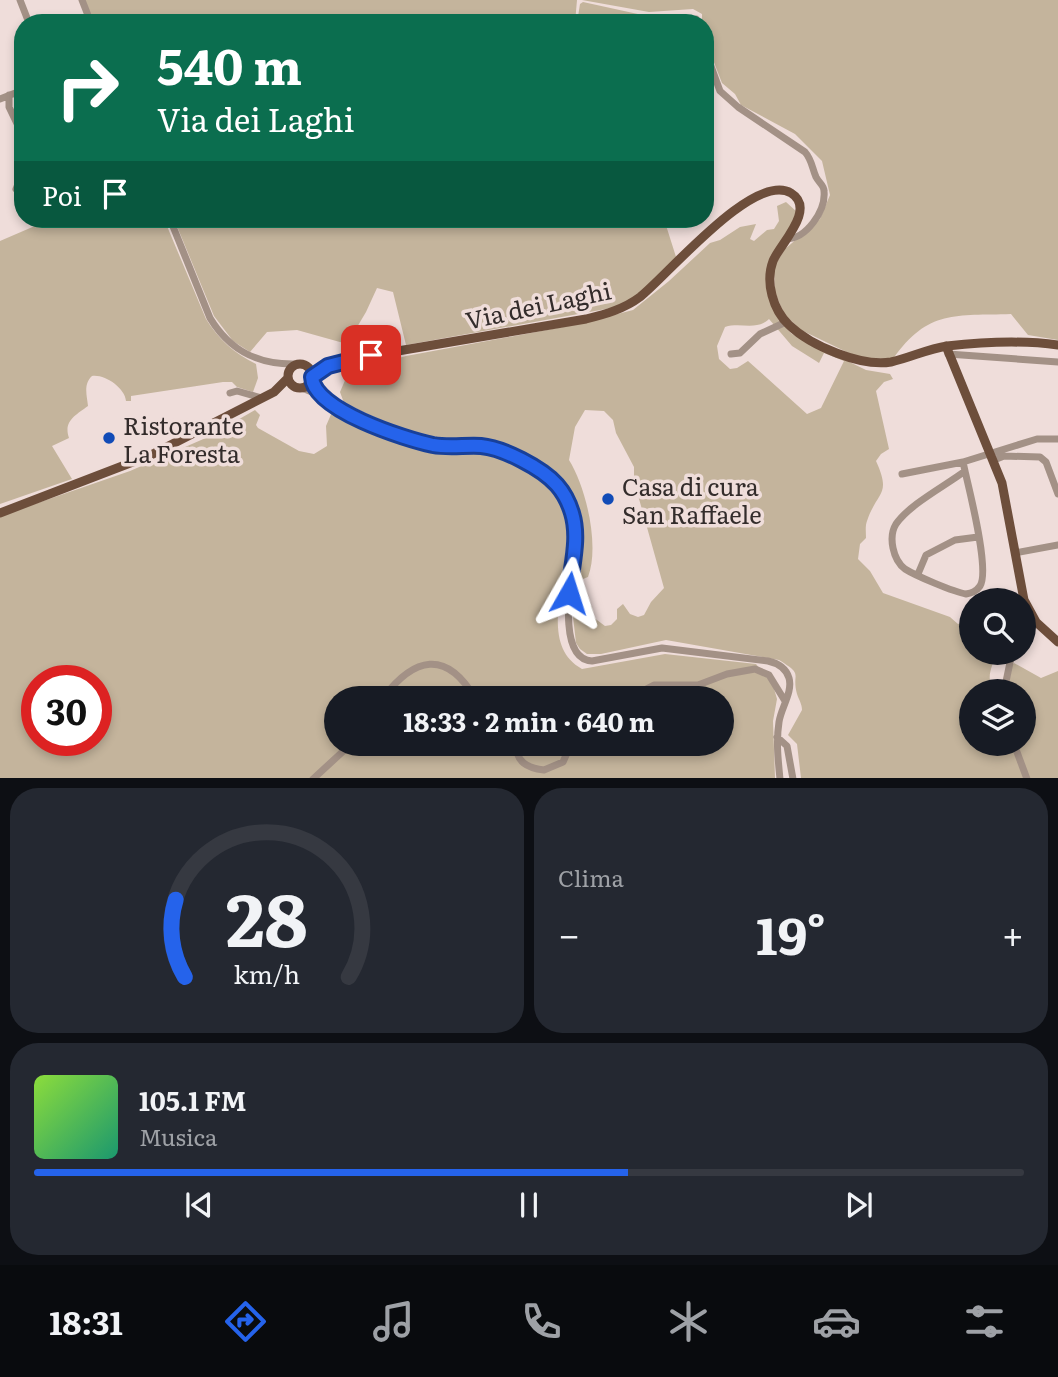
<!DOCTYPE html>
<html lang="it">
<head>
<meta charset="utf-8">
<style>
	:root { --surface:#171b24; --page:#242831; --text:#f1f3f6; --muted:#9ea1a6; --line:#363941; --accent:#2563eb }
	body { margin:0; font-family:Literata,serif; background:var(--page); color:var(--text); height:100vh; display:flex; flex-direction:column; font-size:26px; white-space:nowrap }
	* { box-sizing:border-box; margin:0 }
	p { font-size:23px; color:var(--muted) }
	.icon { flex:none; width:38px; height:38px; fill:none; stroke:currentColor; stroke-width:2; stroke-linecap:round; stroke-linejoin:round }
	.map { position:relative; height:778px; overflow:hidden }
	.side { display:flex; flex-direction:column; gap:10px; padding:10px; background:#0d0f14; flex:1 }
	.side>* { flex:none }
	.banner { position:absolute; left:14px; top:14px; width:700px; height:214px; border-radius:28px; box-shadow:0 4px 10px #0003; background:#0b6e4f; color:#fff; overflow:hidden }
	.fabs { position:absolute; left:959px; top:588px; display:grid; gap:14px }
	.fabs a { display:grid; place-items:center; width:77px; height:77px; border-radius:50%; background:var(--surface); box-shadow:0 4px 10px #0003; font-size:35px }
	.speed { position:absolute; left:21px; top:665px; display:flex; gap:14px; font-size:35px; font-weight:700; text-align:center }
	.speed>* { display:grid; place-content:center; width:91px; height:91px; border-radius:50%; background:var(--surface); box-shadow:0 4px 10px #0003; line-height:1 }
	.speed .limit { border:10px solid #d22; background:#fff; color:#111 }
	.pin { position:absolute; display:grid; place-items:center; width:60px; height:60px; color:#fff; margin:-30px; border-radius:14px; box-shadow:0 4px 10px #0006 }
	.me { position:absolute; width:77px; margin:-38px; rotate:6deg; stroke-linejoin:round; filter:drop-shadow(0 0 5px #0008) }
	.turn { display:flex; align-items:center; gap:24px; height:147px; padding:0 28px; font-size:32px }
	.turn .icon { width:91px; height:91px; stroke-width:2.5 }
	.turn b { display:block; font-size:49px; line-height:60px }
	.then { display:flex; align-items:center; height:66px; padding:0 28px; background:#0003; gap:14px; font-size:26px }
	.big { font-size:52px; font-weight:700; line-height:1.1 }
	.side .widget { flex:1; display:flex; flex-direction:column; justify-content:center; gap:10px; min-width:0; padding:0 24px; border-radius:28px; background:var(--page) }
	.side .dial { align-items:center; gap:0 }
	.dial svg { height:182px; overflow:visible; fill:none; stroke:var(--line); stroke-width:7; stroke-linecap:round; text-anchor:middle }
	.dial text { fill:var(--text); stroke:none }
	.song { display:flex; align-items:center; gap:21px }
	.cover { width:84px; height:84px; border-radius:10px; background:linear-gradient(135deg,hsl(90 70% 55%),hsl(160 70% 35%)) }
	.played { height:7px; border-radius:4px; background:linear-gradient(90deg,var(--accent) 60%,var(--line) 60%) }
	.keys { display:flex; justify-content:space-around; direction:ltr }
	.heat { display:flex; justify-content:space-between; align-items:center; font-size:38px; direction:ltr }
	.side .tiles { flex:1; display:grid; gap:10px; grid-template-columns:1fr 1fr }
	.widget:last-child { grid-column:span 2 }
	.trip { position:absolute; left:324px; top:686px; width:410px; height:70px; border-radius:35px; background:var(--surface); box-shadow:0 4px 10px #0003; font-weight:700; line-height:70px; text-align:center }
	.tabs { display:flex; height:112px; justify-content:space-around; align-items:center; background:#090b0e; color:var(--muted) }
	.tabs .icon { width:49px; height:49px }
	.tabs .on { color:var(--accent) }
	.tabs b { font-size:32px; color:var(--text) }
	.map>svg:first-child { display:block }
</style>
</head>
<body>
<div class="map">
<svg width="1058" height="779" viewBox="0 0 1058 779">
	<rect width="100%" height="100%" fill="#efddda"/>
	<path fill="#c4b49c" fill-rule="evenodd" d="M 85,0 L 577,0 L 575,23 L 94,23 Z
		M 582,0 L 1058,0 L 1058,340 L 1028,335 L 1011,314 C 956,316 928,309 893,359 L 859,358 L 801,330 L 784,314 L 775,292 L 774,267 L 785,249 L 820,219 L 830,195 L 822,161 L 795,134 L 741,105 L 735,94 L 722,83 L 705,39 L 705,23 L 702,23 L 702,14 L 693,9 L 649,12 Z
		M 583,2 L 656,18 L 655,23 L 577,23 L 580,4 Z
		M 786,202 L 797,212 L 767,275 L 767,292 L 779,321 L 792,334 L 866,370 L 890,374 L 893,379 L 884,382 L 876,391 L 889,449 L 881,454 L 876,461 C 892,496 877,491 867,521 C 865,526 866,533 866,538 L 860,544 L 858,559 L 870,571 L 883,593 L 950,617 L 958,624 L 971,620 L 971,653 L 997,653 C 992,666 982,685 1000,691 L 971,691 L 971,744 L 1011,744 L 1024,778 L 801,778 L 797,744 L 788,735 L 802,710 C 802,704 799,700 797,694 C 791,672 805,676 779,660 L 666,640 L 601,654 L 587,654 L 580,649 L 576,643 L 572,608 L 582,609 L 583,605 L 592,606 L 593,617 L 605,626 L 611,625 L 617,619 L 617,609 L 623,604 L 630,614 L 638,617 L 644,615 L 651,602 L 664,588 L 634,481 L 634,467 L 616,433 L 613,420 L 604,411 L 585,410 L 575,427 L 569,460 C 586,487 600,546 588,577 L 583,579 L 574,571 L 579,543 L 576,515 L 564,481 L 545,464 L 497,442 L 435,440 L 396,427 L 344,403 L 340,392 L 349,371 L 406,356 L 579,324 L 633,310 L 669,281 L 710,243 L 720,240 L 740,227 L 756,224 L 750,239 L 754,241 L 767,230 L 774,229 L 779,221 L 777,206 ZM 769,319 L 792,346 L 816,361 L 819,363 L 824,353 L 844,361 L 821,408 L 807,414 L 748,361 L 737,368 L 730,369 L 719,359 L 717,346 L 725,327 C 740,322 757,331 769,319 Z
		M 51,219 L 164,219 L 206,319 C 219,340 234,353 256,364 L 258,378 L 253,392 L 237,387 L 232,382 L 223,382 L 131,396 L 131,401 L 126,401 C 125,388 105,374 92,376 C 83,384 87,396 88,406 C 76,415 63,421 69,438 L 52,446 L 72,479 L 0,504 L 0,241 Z
		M 174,219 L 664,219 L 677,260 L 632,299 L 617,307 L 406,345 L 393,292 L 377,288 L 366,312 L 347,344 L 297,330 L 267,332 L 250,352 L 233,341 L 214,316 Z
		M 255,410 L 260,415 L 256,425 L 258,428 L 299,451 L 314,454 L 327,446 L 326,426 L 332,412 C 365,428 401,444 437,453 C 452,457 469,452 485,453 C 500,454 532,468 544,477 C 604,523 520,635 582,669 L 665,654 L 756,664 L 773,685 L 777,699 L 773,721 L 775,778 L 0,778 L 0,516 L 130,471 L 208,437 ZM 37,681 L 96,681 L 96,740 L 37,740 ZM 336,698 L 721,698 L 721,744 L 336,744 Z
		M 1014,663 L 1041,678 L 1058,671 L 1058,778 L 1029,778 L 1016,744 L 1024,744 L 1024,691 L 1006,691 L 1010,667 Z"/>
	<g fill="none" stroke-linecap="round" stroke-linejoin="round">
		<path stroke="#a39186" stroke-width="7" d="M 20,0 L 29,23
			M 82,0 L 91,23
			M 696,23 L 696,19
			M 705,50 L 720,91 L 738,107 L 805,152 C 812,160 812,168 816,177 C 819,183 824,185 824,191 C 826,211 806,239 786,239
			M 9,95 L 9,107 L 23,136
			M 0,99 L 23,90
			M 16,189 L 23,172
			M 170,219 L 210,318 C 230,351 258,365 296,364
			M 731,354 L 740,353 L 760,334 L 786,322
			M 948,354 L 1058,362
			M 311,380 L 320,396
			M 301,388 C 330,397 354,419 383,429 C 401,436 420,443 439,446 C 453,448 468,445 482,446 C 506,449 552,472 564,494 C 571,506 575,520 575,534 C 575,560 552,659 592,661 L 662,648 L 768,661 C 777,663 786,668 789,678 C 793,692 781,708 779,722 C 776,741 778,759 780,779
			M 230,393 L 237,391 L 262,398
			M 994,460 L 1004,456 L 1040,457 L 1046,462 L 1058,494
			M 965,471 C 970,493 990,571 980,586 C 976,592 971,593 966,594 C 954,592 916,576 905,569 C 893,560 888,537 896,524 C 910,504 945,486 965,471 L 963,462 L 1037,439 L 1058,439
			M 902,474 L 963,462
			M 1015,553 L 1058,545
			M 918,574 L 926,555 L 955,540 L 978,537
			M 1004,691 L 1012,653
			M 383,698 C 414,657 446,649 475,698
			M 629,698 L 654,685 L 698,685 L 727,674 L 755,669 L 769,675 L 785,701
			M 777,737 L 787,746 L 793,779
			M 516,744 C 516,762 527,768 544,770 L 563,762 L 571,744
			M 1014,744 L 1027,779
			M 313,779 L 351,744"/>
		<path stroke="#6d4e3b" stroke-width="9" d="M 946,346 L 1002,483 L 1024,600
			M288 376a12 12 0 1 1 24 0a12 12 0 1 1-24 0Z
			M 312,377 L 328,366 L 351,359 L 586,319 C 606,314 624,309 640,297 C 668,275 754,171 791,193 C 817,209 780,244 773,261 C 765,282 773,310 789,325 C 811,346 861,367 891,362 C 910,358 927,349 947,346 C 983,342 1022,340 1058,345
			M 0,513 L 151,455 L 274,392 L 287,379
			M 1024,600 L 1036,622 L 1058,642"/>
	</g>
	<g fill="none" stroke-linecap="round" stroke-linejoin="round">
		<defs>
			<path id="route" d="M 371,355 L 328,366 L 312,377 C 313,410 405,439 433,445 C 449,448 465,445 481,446 C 503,448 542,468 557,485 C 564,493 569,503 572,513 C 580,539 571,567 569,593"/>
		</defs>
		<use href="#route" stroke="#184099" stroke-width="18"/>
		<use href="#route" stroke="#2563eb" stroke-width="12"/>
	</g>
	<g fill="#114bb7" stroke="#efddda" stroke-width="2.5">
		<circle cx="109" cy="438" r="7"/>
		<circle cx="608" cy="499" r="7"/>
	</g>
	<g text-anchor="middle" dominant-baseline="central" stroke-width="7" stroke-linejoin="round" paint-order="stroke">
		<g font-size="24" fill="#332c2b" stroke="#efddda">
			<text transform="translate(538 304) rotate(-12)">Via dei Laghi</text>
		</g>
		<g font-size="24" fill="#332c2b" stroke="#efddda" text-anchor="start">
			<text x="123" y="424">Ristorante<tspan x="123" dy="28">La Foresta</tspan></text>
			<text x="622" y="485">Casa di cura<tspan x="622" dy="28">San Raffaele</tspan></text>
		</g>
	</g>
</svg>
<div class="fabs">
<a><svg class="icon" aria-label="search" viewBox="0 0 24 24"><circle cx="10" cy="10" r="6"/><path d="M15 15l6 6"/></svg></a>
<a><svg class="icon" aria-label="layers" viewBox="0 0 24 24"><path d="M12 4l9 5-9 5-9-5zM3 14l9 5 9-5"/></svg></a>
</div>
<div class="speed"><div class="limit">30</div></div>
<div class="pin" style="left:371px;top:355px;background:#d93025"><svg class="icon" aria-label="arrive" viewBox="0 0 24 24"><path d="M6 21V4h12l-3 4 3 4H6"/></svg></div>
<svg class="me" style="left:569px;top:593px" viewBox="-20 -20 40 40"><path d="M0-17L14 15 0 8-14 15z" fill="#2563eb" stroke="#fff" stroke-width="4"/></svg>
<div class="trip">18:33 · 2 min · 640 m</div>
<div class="banner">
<div class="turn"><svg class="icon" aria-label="right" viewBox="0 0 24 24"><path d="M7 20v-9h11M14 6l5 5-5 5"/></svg><div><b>540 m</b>Via dei Laghi</div></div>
<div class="then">Poi<svg class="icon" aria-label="arrive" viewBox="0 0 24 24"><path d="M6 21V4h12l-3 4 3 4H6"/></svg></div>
</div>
</div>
<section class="side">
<div class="tiles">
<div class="widget dial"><svg viewBox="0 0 100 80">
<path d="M14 69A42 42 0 1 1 86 69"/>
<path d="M14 69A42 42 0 0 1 10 35" stroke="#2563eb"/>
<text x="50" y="56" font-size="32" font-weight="700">28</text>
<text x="50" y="72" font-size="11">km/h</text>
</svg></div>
<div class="widget"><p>Clima</p>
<div class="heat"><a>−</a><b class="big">19°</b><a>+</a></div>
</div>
<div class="widget">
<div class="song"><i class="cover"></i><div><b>105.1 FM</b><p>Musica</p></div></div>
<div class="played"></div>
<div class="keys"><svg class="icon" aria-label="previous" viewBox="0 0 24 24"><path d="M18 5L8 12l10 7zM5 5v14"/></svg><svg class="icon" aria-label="pause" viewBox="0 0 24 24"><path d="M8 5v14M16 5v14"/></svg><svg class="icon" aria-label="next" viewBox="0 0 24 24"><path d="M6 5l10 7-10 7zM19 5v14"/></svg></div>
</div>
</div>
</section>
<nav class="tabs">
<b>18:31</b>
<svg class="icon on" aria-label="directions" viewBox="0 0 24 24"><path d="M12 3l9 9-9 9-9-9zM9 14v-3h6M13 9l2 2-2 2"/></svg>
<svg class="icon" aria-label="music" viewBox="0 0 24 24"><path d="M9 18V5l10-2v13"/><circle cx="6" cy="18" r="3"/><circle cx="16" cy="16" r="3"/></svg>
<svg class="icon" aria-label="phone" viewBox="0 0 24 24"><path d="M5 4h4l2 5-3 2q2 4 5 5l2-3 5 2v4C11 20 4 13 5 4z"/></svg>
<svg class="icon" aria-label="climate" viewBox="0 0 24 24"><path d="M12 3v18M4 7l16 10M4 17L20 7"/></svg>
<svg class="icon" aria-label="car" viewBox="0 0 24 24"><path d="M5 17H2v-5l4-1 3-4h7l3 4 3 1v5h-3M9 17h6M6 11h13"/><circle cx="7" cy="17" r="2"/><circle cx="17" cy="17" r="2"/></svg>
<svg class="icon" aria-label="filters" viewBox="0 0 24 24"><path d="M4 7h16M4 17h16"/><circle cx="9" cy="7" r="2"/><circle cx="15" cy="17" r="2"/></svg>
</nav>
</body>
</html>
